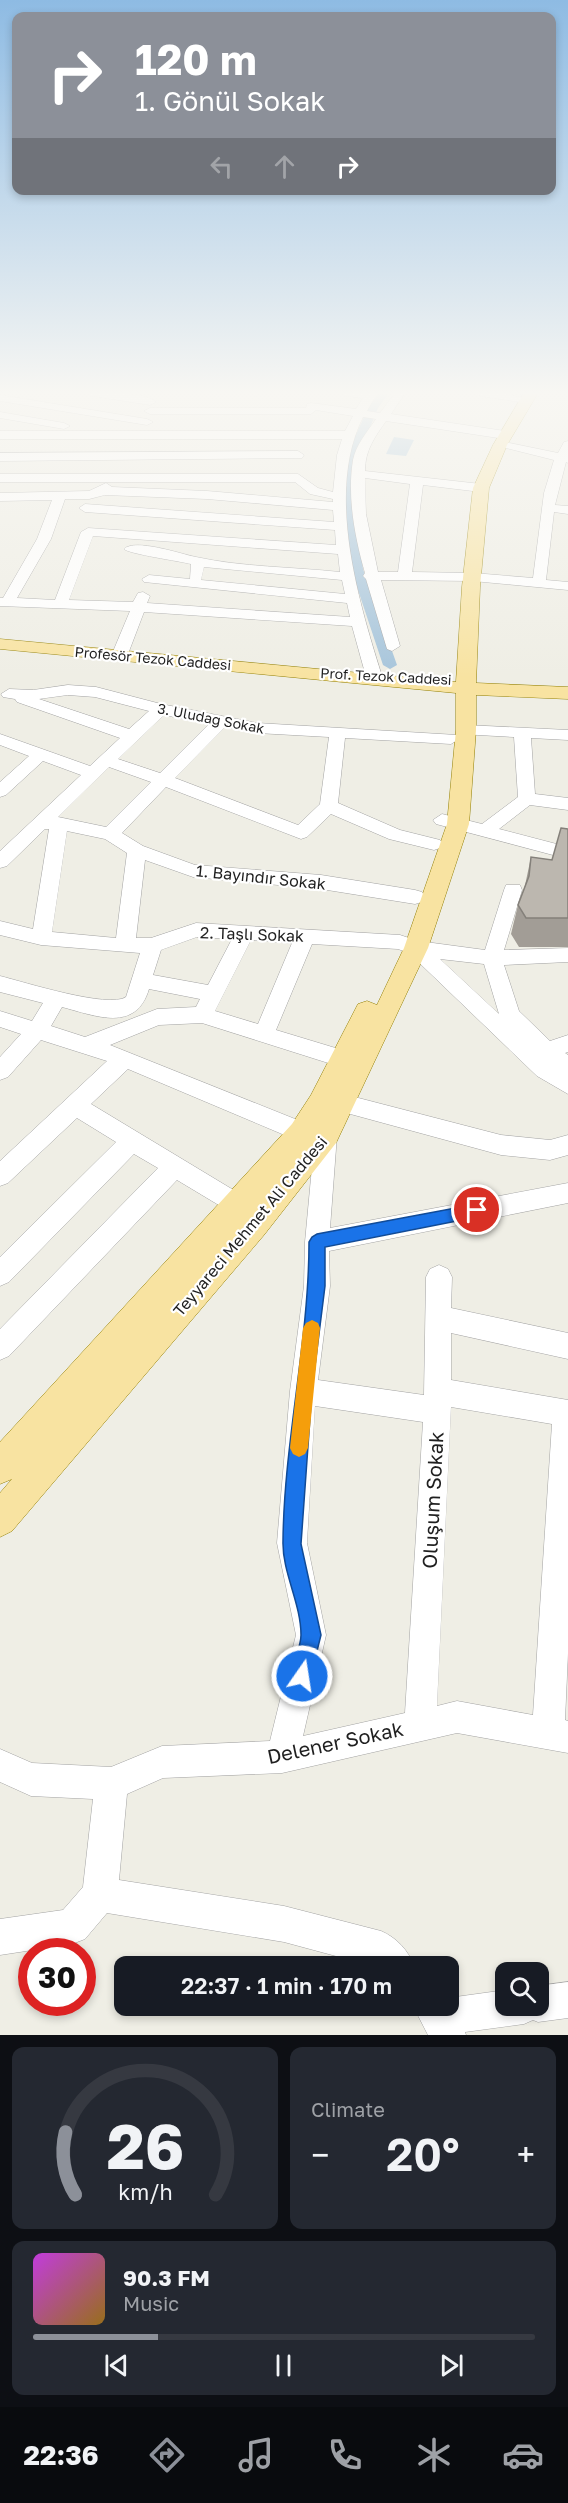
<!DOCTYPE html>
<html lang="en">
<head>
<meta charset="utf-8">
<style>
	:root { --surface:#171b24; --page:#242831; --text:#f1f3f6; --muted:#9ea1a6; --line:#363941; --accent:#8c9099 }
	body { margin:0; font-family:"Golos Text",sans-serif; background:var(--page); color:var(--text); height:100vh; display:flex; flex-direction:column; font-size:22px; white-space:nowrap }
	* { box-sizing:border-box; margin:0 }
	p { font-size:20px; color:var(--muted) }
	.icon { flex:none; width:33px; height:33px; fill:none; stroke:currentColor; stroke-width:2; stroke-linecap:round; stroke-linejoin:round }
	.map { position:relative; height:2035px; overflow:hidden }
	.panel { display:flex; flex-direction:column; gap:12px; padding:12px; background:#0d0f14; flex:1 }
	.panel>* { flex:none }
	.banner { position:absolute; left:12px; top:12px; width:544px; height:183px; border-radius:12px; box-shadow:0 3px 9px #0003; background:#8c9099; color:#fff; overflow:hidden }
	.controls { position:absolute; left:495px; top:1962px; display:grid; gap:12px }
	.controls a { display:grid; place-items:center; width:54px; height:54px; border-radius:12px; background:var(--surface); box-shadow:0 3px 9px #0003; font-size:30px }
	.speed { position:absolute; left:18px; top:1938px; display:flex; gap:12px; font-size:30px; font-weight:700; text-align:center }
	.speed>* { display:grid; place-content:center; width:78px; height:78px; border-radius:50%; background:var(--surface); box-shadow:0 3px 9px #0003; line-height:1 }
	.speed .limit { border:9px solid #d22; background:#fff; color:#111 }
	.pin { position:absolute; display:grid; place-items:center; width:51px; height:51px; color:#fff; margin:-26px; border:3px solid #fff; border-radius:50%; box-shadow:0 2px 6px #0007 }
	.me { position:absolute; width:66px; margin:-33px; rotate:13deg; stroke-linejoin:round; filter:drop-shadow(0 0 4px #0008) }
	.turn { display:flex; align-items:center; gap:21px; height:126px; padding:0 24px; font-size:27px }
	.turn .icon { width:78px; height:78px; stroke-width:2.5 }
	.turn b { display:block; font-size:42px; line-height:51px }
	.lanes { display:flex; align-items:center; height:57px; padding:0 24px; background:#0003; justify-content:center; gap:30px; direction:ltr }
	.lanes .off { opacity:.35 }
	.big { font-size:45px; font-weight:600; line-height:1.1 }
	.panel .card { flex:1; display:flex; flex-direction:column; justify-content:center; gap:9px; min-width:0; padding:0 21px; border-radius:12px; background:var(--page) }
	.panel .dial { align-items:center; gap:0 }
	.dial svg { height:156px; overflow:visible; fill:none; stroke:var(--line); stroke-width:7; stroke-linecap:round; text-anchor:middle }
	.dial text { fill:var(--text); stroke:none }
	.song { display:flex; align-items:center; gap:18px }
	.cover { width:72px; height:72px; border-radius:9px; background:linear-gradient(135deg,hsl(290 70% 55%),hsl(40 70% 35%)) }
	.played { height:6px; border-radius:3px; background:linear-gradient(90deg,var(--accent) 25%,var(--line) 25%) }
	.keys { display:flex; justify-content:space-around; direction:ltr }
	.heat { display:flex; justify-content:space-between; align-items:center; font-size:33px; direction:ltr }
	.panel .tiles { flex:1; display:grid; gap:12px; grid-template-columns:1fr 1fr }
	.card:last-child { grid-column:span 2 }
	.trip { position:absolute; left:114px; top:1956px; width:345px; height:60px; border-radius:12px; background:var(--surface); box-shadow:0 3px 9px #0003; font-weight:600; line-height:60px; text-align:center }
	.tab-bar { display:flex; height:96px; justify-content:space-around; align-items:center; background:#090b0e; color:var(--muted) }
	.tab-bar .icon { width:42px; height:42px }
	.tab-bar .current { color:var(--accent) }
	.tab-bar b { font-size:27px; color:var(--text) }
	.map>svg:first-child { display:block }
</style>
</head>
<body>
<div class="map">
<svg width="568" height="2035" viewBox="0 0 568 2035">
	<rect width="100%" height="100%" fill="#efeee5"/>
	<path fill="#a7c5db" d="M 394,437 L 414,440 L 406,456 L 386,454 Z"/>
	<g fill="none" stroke-linecap="round" stroke-linejoin="round">
		<path fill="#a7c5db" fill-rule="evenodd" d="M 379,393 L 389,393 L 378,408 L 357,459 L 356,514 L 363,569 L 397,665 L 390,669 L 383,665 L 351,569 L 344,514 L 345,459 L 368,408 Z"/>
		<defs>
			<path id="minor" d="M 87,393 C 104,392 143,392 156,402 L 150,405 L 93,396 Z
				M 341,393 L 377,393 L 367,411 L 380,413 L 395,393 L 405,393 L 391,414 L 505,431 L 511,435 L 505,439 L 386,421 C 375,437 365,450 365,471 L 481,484 L 487,488 L 481,492 L 423,485 L 412,572 L 473,573 L 533,578 L 544,493 L 554,460 L 494,445 L 500,441 L 558,453 L 564,442 L 568,441 L 568,463 L 566,462 L 555,505 L 568,506 L 568,514 L 554,512 L 546,580 L 568,582 L 568,590 L 473,581 L 381,580 L 400,646 L 392,651 L 387,649 L 366,579 L 363,576 L 365,573 C 355,538 347,497 353,460 C 356,445 367,432 376,419 L 363,417 C 326,491 357,596 381,673 L 378,676 L 373,678 L 365,673 L 352,626 L 144,612 L 128,654 L 120,659 L 112,654 L 130,611 L 0,606 L 0,598 L 3,598 L 37,539 L 52,500 L 0,501 L 0,493 L 89,491 L 106,483 L 112,487 L 207,491 L 333,502 L 333,499 L 310,494 L 295,482 L 0,482 L 0,474 L 298,474 L 318,488 L 333,492 L 337,455 L 342,439 L 0,439 L 0,431 L 345,431 L 353,416 L 316,410 L 311,414 L 150,414 L 144,411 L 150,408 L 306,408 L 307,404 L 311,403 L 356,409 L 363,398 L 346,396 ZM 365,478 L 410,484 L 398,572 L 378,572 L 366,514 ZM 105,495 L 207,499 L 333,510 L 334,522 L 85,504 L 79,508 L 85,512 L 335,530 L 336,545 L 88,528 L 81,532 L 55,600 L 17,598 L 51,539 L 65,499 L 89,499 ZM 93,536 L 338,554 L 340,572 C 294,567 241,567 196,557 C 181,554 135,538 124,549 C 129,554 179,561 191,564 L 190,579 L 149,575 L 142,579 L 144,582 L 347,603 L 350,617 L 147,603 L 150,596 L 143,592 L 138,593 L 133,602 L 69,600 ZM 204,567 L 342,580 L 345,594 L 201,580 Z
				M 475,393 L 501,393 L 532,400 L 526,403 L 481,396 Z
				M 0,395 L 147,419 L 153,422 L 147,425 L 0,401 Z
				M 0,412 L 64,423 L 70,426 L 64,429 L 0,418 Z
				M 298,451 L 304,455 L 302,458 L 0,461 L 0,453 Z
				M 68,685 L 96,687 L 161,704 L 257,723 L 457,735 L 459,739 L 451,744 L 345,738 L 338,803 L 400,830 L 440,840 L 443,844 L 440,848 L 434,850 L 389,839 L 331,814 L 307,837 L 301,839 L 166,787 L 122,833 L 143,846 L 195,865 L 321,875 L 415,890 L 422,892 L 425,897 L 422,902 L 415,904 L 321,889 L 193,877 L 145,860 L 136,938 L 151,938 L 196,923 L 400,935 L 418,941 L 485,950 L 504,890 L 506,885 L 520,885 L 522,890 L 504,950 L 568,948 L 568,962 L 504,965 L 519,1011 L 550,1041 L 568,1035 L 568,1052 L 565,1053 L 568,1055 L 568,1094 L 537,1076 L 409,953 L 398,949 L 312,944 L 276,1030 L 352,1053 L 355,1059 L 352,1065 L 344,1068 L 202,1023 L 159,1025 L 110,1045 L 310,1125 L 313,1132 L 310,1139 L 302,1142 L 294,1139 L 128,1069 L 91,1104 L 245,1197 L 249,1205 L 245,1213 L 237,1216 L 177,1180 L 9,1356 L 0,1360 L 0,1329 L 158,1168 L 134,1154 L 9,1282 L 0,1286 L 0,1257 L 116,1142 L 77,1118 L 8,1183 L 0,1186 L 0,1161 L 107,1061 L 41,1040 L 8,1077 L 0,1080 L 0,1057 L 21,1034 L 0,1027 L 0,1011 L 32,1021 L 43,1003 L 0,992 L 0,976 C 24,982 109,1009 126,997 L 140,953 L 41,945 L 0,935 L 0,921 L 33,929 L 49,829 L 45,829 L 7,866 L 0,868 L 0,851 L 81,775 L 43,761 L 6,795 L 0,797 L 0,782 L 29,756 L 0,745 L 0,734 L 90,766 L 120,738 L 17,702 L 15,699 L 3,697 L 1,694 L 9,689 L 33,690 ZM 68,695 L 95,697 L 149,711 L 129,729 L 39,699 ZM 164,715 L 209,724 L 160,773 L 118,759 ZM 225,727 L 257,733 L 329,737 L 320,804 L 298,825 L 175,778 ZM 109,767 L 151,782 L 106,827 L 58,817 ZM 67,831 L 105,839 L 127,853 L 116,938 L 52,932 ZM 197,937 L 232,939 L 208,985 L 153,975 L 161,950 ZM 251,940 L 292,943 L 258,1024 L 215,1011 ZM 440,959 L 484,964 L 499,1014 ZM 149,989 L 200,999 L 196,1007 L 157,1009 L 85,1037 L 51,1026 L 62,1007 C 96,1016 136,1033 149,989 Z
				M 466,725 L 568,730 L 568,740 L 531,738 L 535,794 L 568,798 L 568,810 L 530,805 L 499,829 L 568,847 L 568,859 L 436,824 L 433,820 L 442,814 L 482,824 L 518,797 L 514,737 L 460,734 L 458,730 Z
				M 343,1094 L 501,1135 L 550,1140 L 568,1135 L 568,1155 L 550,1160 L 501,1155 L 343,1112 L 335,1110 L 332,1103 L 335,1096 Z
				M 326,1125 L 334,1128 L 337,1135 L 330,1228 L 568,1183 L 568,1203 L 329,1251 L 330,1286 L 318,1380 L 424,1395 L 426,1277 L 430,1269 L 439,1265 L 448,1269 L 452,1277 L 451,1308 L 568,1333 L 568,1359 L 451,1333 L 451,1380 L 568,1400 L 568,1653 L 565,1720 L 568,1721 L 568,1753 L 457,1733 L 282,1773 L 163,1778 L 127,1794 L 119,1880 L 284,1906 L 381,1931 C 397,1938 408,1950 414,1966 L 373,1966 L 284,1942 L 107,1913 L 85,1939 L 72,1944 L 0,1955 L 0,1919 L 63,1910 L 83,1887 L 93,1799 L 31,1796 L 0,1782 L 0,1749 L 32,1763 L 111,1767 L 162,1746 L 270,1741 L 296,1635 L 277,1543 L 290,1391 L 304,1286 L 305,1242 L 315,1135 L 318,1128 ZM 315,1406 L 423,1422 L 405,1713 L 303,1736 L 326,1635 L 307,1543 ZM 451,1407 L 552,1424 L 533,1715 L 457,1701 L 437,1706 Z
				M 568,1982 L 568,2018 L 538,2022 L 533,2020 L 524,2024 L 465,2032 L 466,2035 L 428,2035 L 413,2006 L 448,2006 L 448,1998 L 506,1990 L 506,2006 L 538,2006 L 538,1986 Z"/>
			<path id="major" d="M 524,393 L 538,393 L 507,445 L 489,488 L 480,587 L 476,683 L 568,687 L 568,699 L 476,695 L 476,730 L 469,824 L 428,948 L 336,1143 L 264,1235 L 12,1531 L 0,1537 L 0,1493 L 12,1479 L 0,1484 L 0,1442 L 292,1124 L 311,1095 L 358,1004 L 367,1001 L 377,1005 L 404,948 L 447,824 L 456,730 L 456,693 L 0,649 L 0,639 L 456,682 L 462,587 L 473,488 L 493,445 Z"/>
		</defs>
		<use href="#minor" stroke="#a3a3a3" stroke-width="1"/>
		<use href="#major" stroke="#938006" stroke-width="1"/>
		<use href="#minor" fill="#fff" fill-rule="evenodd"/>
		<use href="#major" fill="#f8e3a1" fill-rule="evenodd"/>
	</g>
	<path fill="#a29d96" d="M 568,829 L 568,947 L 519,947 L 511,934 L 518,905 L 524,890 L 531,857 L 552,860 Z"/>
	<path fill="#bcb7af" stroke="#84807a" stroke-width="1.5" d="M 561,828 L 568,829 L 568,918 L 526,918 L 518,905 L 529,876 L 531,857 L 552,860 Z"/>
	<linearGradient id="sky" x2="0" y2="1"><stop stop-color="#8ebbe3"/><stop offset="0.58" stop-color="#f8f7f3"/><stop offset="1" stop-color="#f8f7f3" stop-opacity="0"/></linearGradient>
	<rect width="568" height="678" fill="url(#sky)"/>
	<path fill="#1a73e8" stroke="#114b97" stroke-width="1.5" d="M 477,1204 L 482,1206 L 485,1210 L 482,1215 L 477,1217 L 325,1247 L 325,1286 L 312,1390 L 301,1544 L 321,1635 L 309,1683 L 302,1686 L 294,1683 C 288,1667 301,1651 301,1635 C 301,1603 282,1572 283,1541 C 284,1441 309,1342 309,1242 L 312,1237 L 317,1234 Z"/>
	<path fill="#f59e0b" d="M 312,1320 L 318,1323 L 320,1328 L 308,1448 L 305,1454 L 299,1457 L 293,1454 L 290,1448 L 303,1328 L 306,1323 Z"/>
	<g text-anchor="middle" dominant-baseline="central" stroke-width="4.5" stroke-linejoin="round" paint-order="stroke">
		<g font-size="14" fill="#1f1f1f" stroke="#fff">
			<text transform="translate(153 658) rotate(5)">Profesör Tezok Caddesi</text>
			<text transform="translate(386 676) rotate(3)">Prof. Tezok Caddesi</text>
			<text transform="translate(211 718) rotate(11)">3. Uludağ Sokak</text>
		</g>
		<g font-size="16" fill="#1f1f1f" stroke="#fff">
			<text transform="translate(261 877) rotate(6)">1. Bayındır Sokak</text>
			<text transform="translate(252 934) rotate(2)">2. Taşlı Sokak</text>
			<text transform="translate(250 1226) rotate(-50)">Teyyareci Mehmet Ali Caddesi</text>
		</g>
		<g font-size="20" fill="#1f1f1f" stroke="#fff">
			<text transform="translate(432 1500) rotate(-87)">Oluşum Sokak</text>
			<text transform="translate(335 1742) rotate(-12)">Delener Sokak</text>
		</g>
	</g>
</svg>
<div class="controls">
<a><svg class="icon" aria-label="search" viewBox="0 0 24 24"><circle cx="10" cy="10" r="6"/><path d="M15 15l6 6"/></svg></a>
</div>
<div class="speed"><div class="limit">30</div></div>
<div class="pin" style="left:477px;top:1210px;background:#d93025"><svg class="icon" aria-label="arrive" viewBox="0 0 24 24"><path d="M6 21V4h12l-3 4 3 4H6"/></svg></div>
<svg class="me" style="left:302px;top:1676px" viewBox="-20 -20 40 40"><circle r="17" fill="#1a73e8" stroke="#fff" stroke-width="3"/><path d="M0-11L8 9 0 5-8 9z" fill="#fff"/></svg>
<div class="trip">22:37 · 1 min · 170 m</div>
<div class="banner">
<div class="turn"><svg class="icon" aria-label="right" viewBox="0 0 24 24"><path d="M7 20v-9h11M14 6l5 5-5 5"/></svg><div><b>120 m</b>1. Gönül Sokak</div></div>
<div class="lanes"><svg class="icon off" aria-label="left" viewBox="0 0 24 24"><path d="M17 20v-9H6M10 6l-5 5 5 5"/></svg><svg class="icon off" aria-label="ahead" viewBox="0 0 24 24"><path d="M12 20V5M6 11l6-6 6 6"/></svg><svg class="icon" aria-label="right" viewBox="0 0 24 24"><path d="M7 20v-9h11M14 6l5 5-5 5"/></svg></div>
</div>
</div>
<section class="panel">
<div class="tiles">
<div class="card dial"><svg viewBox="0 0 100 80">
<path d="M14 69A42 42 0 1 1 86 69"/>
<path d="M14 69A42 42 0 0 1 9 37" stroke="#8c9099"/>
<text x="50" y="56" font-size="32" font-weight="700">26</text>
<text x="50" y="72" font-size="11">km/h</text>
</svg></div>
<div class="card"><p>Climate</p>
<div class="heat"><a>−</a><b class="big">20°</b><a>+</a></div>
</div>
<div class="card">
<div class="song"><i class="cover"></i><div><b>90.3 FM</b><p>Music</p></div></div>
<div class="played"></div>
<div class="keys"><svg class="icon" aria-label="previous" viewBox="0 0 24 24"><path d="M18 5L8 12l10 7zM5 5v14"/></svg><svg class="icon" aria-label="pause" viewBox="0 0 24 24"><path d="M8 5v14M16 5v14"/></svg><svg class="icon" aria-label="next" viewBox="0 0 24 24"><path d="M6 5l10 7-10 7zM19 5v14"/></svg></div>
</div>
</div>
</section>
<nav class="tab-bar">
<b>22:36</b>
<svg class="icon current" aria-label="directions" viewBox="0 0 24 24"><path d="M12 3l9 9-9 9-9-9zM9 14v-3h6M13 9l2 2-2 2"/></svg>
<svg class="icon" aria-label="music" viewBox="0 0 24 24"><path d="M9 18V5l10-2v13"/><circle cx="6" cy="18" r="3"/><circle cx="16" cy="16" r="3"/></svg>
<svg class="icon" aria-label="phone" viewBox="0 0 24 24"><path d="M5 4h4l2 5-3 2q2 4 5 5l2-3 5 2v4C11 20 4 13 5 4z"/></svg>
<svg class="icon" aria-label="climate" viewBox="0 0 24 24"><path d="M12 3v18M4 7l16 10M4 17L20 7"/></svg>
<svg class="icon" aria-label="car" viewBox="0 0 24 24"><path d="M5 17H2v-5l4-1 3-4h7l3 4 3 1v5h-3M9 17h6M6 11h13"/><circle cx="7" cy="17" r="2"/><circle cx="17" cy="17" r="2"/></svg>
</nav>
</body>
</html>
